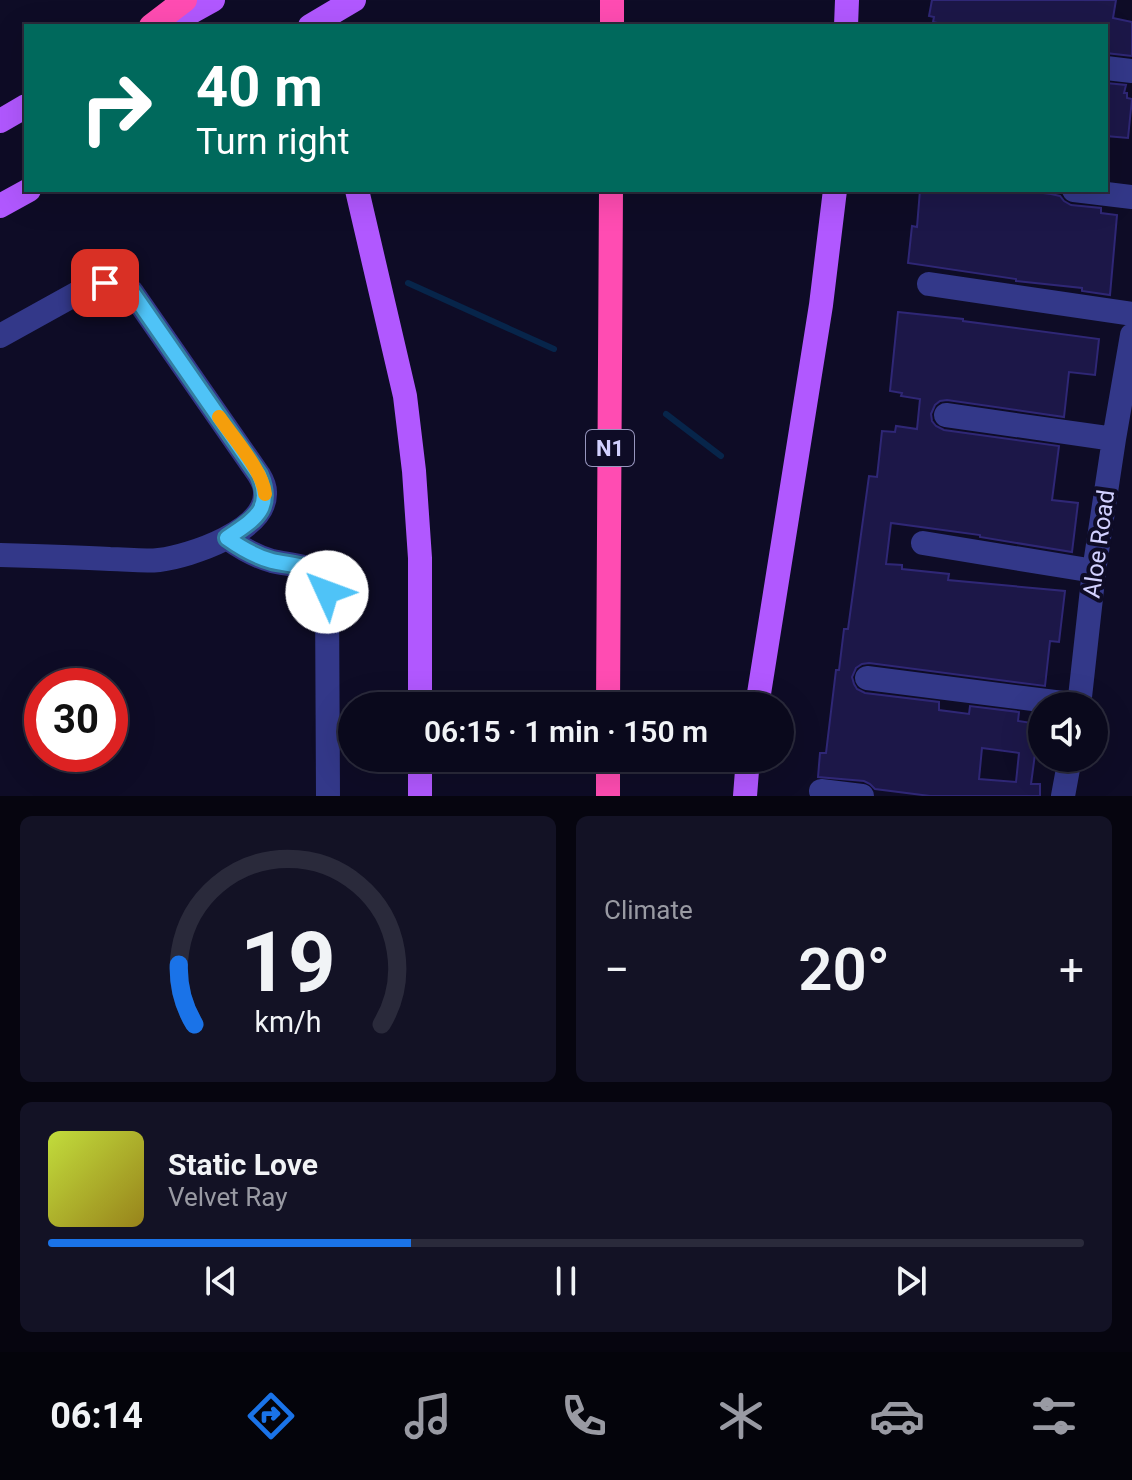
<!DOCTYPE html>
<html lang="en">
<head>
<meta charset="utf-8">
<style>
	:root { --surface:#0a091c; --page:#131225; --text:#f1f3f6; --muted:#999aa3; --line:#2a2a3b; --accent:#1a73e8 }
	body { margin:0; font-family:Roboto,sans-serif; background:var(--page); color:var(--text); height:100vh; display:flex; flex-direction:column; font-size:30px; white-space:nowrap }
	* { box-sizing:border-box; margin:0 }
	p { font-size:26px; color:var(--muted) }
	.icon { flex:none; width:44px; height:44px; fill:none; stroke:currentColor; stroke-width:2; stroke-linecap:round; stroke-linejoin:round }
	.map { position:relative; height:796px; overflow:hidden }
	.side { display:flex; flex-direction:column; gap:20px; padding:20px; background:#06050f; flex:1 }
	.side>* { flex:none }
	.top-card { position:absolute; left:24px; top:24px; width:1084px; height:168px; border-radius:0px; box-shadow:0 8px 32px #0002,0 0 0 2px var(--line); background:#00695c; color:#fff; overflow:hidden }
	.fabs { position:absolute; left:1028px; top:692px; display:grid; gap:16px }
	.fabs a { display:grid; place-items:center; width:80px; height:80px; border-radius:50%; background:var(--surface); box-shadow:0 8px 32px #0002,0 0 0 2px var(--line); font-size:40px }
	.speed { position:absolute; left:24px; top:668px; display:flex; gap:16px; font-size:40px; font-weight:700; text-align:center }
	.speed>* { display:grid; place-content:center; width:104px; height:104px; border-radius:50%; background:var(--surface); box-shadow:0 8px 32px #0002,0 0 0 2px var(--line); line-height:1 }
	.speed .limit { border:12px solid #d22; background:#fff; color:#111 }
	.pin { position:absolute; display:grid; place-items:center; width:68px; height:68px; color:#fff; margin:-34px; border-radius:16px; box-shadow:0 4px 12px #0006 }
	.me { position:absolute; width:88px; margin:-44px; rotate:313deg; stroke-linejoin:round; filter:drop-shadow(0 0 6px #0008) }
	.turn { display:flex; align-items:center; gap:28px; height:168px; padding:0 40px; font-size:36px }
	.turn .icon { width:104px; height:104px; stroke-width:2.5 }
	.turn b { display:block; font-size:56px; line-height:68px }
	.big { font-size:60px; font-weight:600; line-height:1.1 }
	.side .widget { flex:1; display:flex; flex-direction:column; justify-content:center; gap:12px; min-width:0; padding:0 28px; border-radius:12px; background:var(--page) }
	.side .dial { align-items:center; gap:0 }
	.dial svg { height:208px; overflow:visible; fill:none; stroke:var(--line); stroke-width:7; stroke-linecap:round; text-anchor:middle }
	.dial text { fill:var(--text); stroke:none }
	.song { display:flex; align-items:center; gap:24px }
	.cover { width:96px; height:96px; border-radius:12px; background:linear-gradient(135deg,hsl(70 70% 55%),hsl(50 70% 35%)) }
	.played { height:8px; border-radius:4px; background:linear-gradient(90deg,var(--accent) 35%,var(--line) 35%) }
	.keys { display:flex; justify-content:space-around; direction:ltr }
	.heat { display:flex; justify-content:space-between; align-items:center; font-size:44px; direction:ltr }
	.side .tiles { flex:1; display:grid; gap:20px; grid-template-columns:1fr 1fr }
	.widget:last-child { grid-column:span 2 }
	.trip { position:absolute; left:338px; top:692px; width:456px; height:80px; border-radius:40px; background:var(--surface); box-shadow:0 8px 32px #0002,0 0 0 2px var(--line); font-weight:600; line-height:80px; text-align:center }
	.tab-bar { display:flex; height:128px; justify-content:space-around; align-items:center; background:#04040b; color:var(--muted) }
	.tab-bar .icon { width:56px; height:56px }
	.tab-bar .selected { color:var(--accent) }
	.tab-bar b { font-size:36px; color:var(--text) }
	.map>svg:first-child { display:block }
</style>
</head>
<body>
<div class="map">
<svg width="1132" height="796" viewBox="0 0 1132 796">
	<rect width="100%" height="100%" fill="#0e0c26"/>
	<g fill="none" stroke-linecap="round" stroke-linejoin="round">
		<path stroke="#07254a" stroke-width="6" d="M 408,283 L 554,349
			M 666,414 L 721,456"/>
	</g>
	<path fill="#1c1748" stroke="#2f2776" stroke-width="2" fill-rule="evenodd" d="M 932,0 L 1116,0 L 1113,18 L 1132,22 L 1132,56 L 1106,53 L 1106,26 L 951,26 L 933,22 L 934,17 L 929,16 Z
		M 1106,83 L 1126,85 L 1124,93 L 1127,93 L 1127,98 L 1132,99 L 1128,138 L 1106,136 Z
		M 920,190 L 1019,190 L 1051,194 L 1060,196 L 1064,201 L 1071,205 L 1101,208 L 1101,213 L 1117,215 L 1110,295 L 1082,291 L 1082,288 L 1016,281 L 1016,279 L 908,263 L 912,226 L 917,227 Z
		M 898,312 L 963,319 L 963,321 L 1099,339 L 1095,375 L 1069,372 L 1064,417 L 947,400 L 940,401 L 935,405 L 931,414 L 932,421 L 936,426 L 944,430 L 1059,446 L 1052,500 L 1078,503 L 1072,552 L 980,537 L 980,535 L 891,523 L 886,564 L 902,565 L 902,569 L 949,574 L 948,580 L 1065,591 L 1059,642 L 1050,641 L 1045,686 L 869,663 L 862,664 L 856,668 L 852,677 L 854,684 L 857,689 L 865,693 L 939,702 L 939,710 L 969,714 L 970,706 L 1019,712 L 1018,721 L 1039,724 L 1031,784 L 1040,784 L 1040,796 L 930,796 L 875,789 L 870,784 L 864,781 L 818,777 L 820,753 L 826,753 L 836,670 L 839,670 L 844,629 L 848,629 L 869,476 L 877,477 L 882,431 L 895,432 L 896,426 L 917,429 L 920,399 L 901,396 L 902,393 L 890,391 ZM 982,748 L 1019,753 L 1016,782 L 979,779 Z"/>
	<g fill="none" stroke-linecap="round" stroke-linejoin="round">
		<path stroke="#333889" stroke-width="24" d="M 1106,68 L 1132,71
			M 1074,190 L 1132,197
			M 929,284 L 1132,314
			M 0,336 L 92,285 C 108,282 118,284 132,292 L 259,475 C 262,480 265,486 265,492 C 267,531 190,556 159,560 C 143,562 126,559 110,559 C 73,557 37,556 0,555
			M 946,415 L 1114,439
			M 227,538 C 241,548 254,556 272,561 C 284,564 305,565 315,571 C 323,575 324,583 327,592 L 328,796
			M 923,543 L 1094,571
			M 867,678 L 1079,705
			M 1079,706 L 1094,571 L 1114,439 L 1132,335
			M 821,791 L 862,796
			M 1063,796 L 1070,758"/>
		<path stroke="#b158ff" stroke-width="24" d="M 166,26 L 213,0
			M 310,26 L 354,0
			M 846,26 L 847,0
			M 0,121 L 26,106
			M 357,190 L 405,396 L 414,471 L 420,558 L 420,706
			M 0,206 L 29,190
			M 757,706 L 821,305 L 835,190
			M 420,796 L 420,758
			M 745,796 L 748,758"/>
		<path stroke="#ff4cb2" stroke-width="24" d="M 151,26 L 185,0
			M 612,26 L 612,0
			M 608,706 L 611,190
			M 608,796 L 608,758"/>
	</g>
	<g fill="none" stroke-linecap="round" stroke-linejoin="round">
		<defs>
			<path id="route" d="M 105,283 L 120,285 L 132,292 L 259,475 C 274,510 253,520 227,538 C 241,548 254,556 272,561 C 283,564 306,565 315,571 C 323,575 324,583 327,592"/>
		</defs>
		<use href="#route" stroke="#337fa1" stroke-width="20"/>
		<use href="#route" stroke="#4fc3f7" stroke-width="14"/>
		<path stroke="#f59e0b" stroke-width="14" d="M 219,417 C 232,436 263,471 265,494"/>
	</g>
	<g text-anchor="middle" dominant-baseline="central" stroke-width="8" stroke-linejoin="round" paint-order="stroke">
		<rect fill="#0e0c26" stroke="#9796be" stroke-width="2" x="586" y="430" width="48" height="36" rx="6"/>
		<g font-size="22" font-weight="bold" fill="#d2d1ff">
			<text x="610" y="448">N1</text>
		</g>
		<g font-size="24" fill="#d2d1ff" stroke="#0e0c26">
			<text transform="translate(1099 544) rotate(-82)">Aloe Road</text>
		</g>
	</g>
</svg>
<div class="fabs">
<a><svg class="icon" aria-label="sound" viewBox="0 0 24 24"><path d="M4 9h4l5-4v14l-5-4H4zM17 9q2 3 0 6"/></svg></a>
</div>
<div class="speed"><div class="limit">30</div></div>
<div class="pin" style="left:105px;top:283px;background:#d93025"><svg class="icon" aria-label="arrive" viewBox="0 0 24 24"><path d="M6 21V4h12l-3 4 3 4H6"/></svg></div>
<svg class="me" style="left:327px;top:592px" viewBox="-20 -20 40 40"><circle r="19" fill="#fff"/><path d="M0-13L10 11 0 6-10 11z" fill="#4fc3f7"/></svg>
<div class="trip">06:15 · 1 min · 150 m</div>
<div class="top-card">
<div class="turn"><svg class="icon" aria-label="right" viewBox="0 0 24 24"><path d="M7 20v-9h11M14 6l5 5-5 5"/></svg><div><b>40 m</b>Turn right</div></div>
</div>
</div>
<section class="side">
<div class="tiles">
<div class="widget dial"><svg viewBox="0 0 100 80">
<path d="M14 69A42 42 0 1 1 86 69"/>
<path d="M14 69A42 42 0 0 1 8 46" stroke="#1a73e8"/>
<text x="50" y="56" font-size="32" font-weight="700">19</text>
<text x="50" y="72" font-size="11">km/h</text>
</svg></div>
<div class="widget"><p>Climate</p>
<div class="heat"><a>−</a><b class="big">20°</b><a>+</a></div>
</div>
<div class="widget">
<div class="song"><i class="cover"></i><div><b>Static Love</b><p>Velvet Ray</p></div></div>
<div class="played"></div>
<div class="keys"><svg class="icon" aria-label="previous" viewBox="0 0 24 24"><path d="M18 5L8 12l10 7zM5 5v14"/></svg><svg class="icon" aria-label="pause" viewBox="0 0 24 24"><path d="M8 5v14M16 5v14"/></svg><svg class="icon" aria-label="next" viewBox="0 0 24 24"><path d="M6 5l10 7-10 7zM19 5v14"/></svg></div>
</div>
</div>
</section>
<nav class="tab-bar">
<b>06:14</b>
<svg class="icon selected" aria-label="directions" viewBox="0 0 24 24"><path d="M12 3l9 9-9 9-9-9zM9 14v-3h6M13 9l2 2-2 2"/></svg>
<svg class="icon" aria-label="music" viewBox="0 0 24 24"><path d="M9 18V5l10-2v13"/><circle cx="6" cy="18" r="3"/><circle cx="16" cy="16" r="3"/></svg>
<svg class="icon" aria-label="phone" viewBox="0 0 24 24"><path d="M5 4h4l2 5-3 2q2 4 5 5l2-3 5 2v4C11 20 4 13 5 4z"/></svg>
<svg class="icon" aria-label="climate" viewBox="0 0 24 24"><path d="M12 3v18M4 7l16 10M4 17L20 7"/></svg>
<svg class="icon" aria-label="car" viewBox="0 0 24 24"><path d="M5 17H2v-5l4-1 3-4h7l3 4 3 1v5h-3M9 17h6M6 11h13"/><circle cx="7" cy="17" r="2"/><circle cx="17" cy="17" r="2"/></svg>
<svg class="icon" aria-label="filters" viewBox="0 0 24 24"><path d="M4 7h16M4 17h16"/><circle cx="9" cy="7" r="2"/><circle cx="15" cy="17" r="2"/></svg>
</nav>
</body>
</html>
